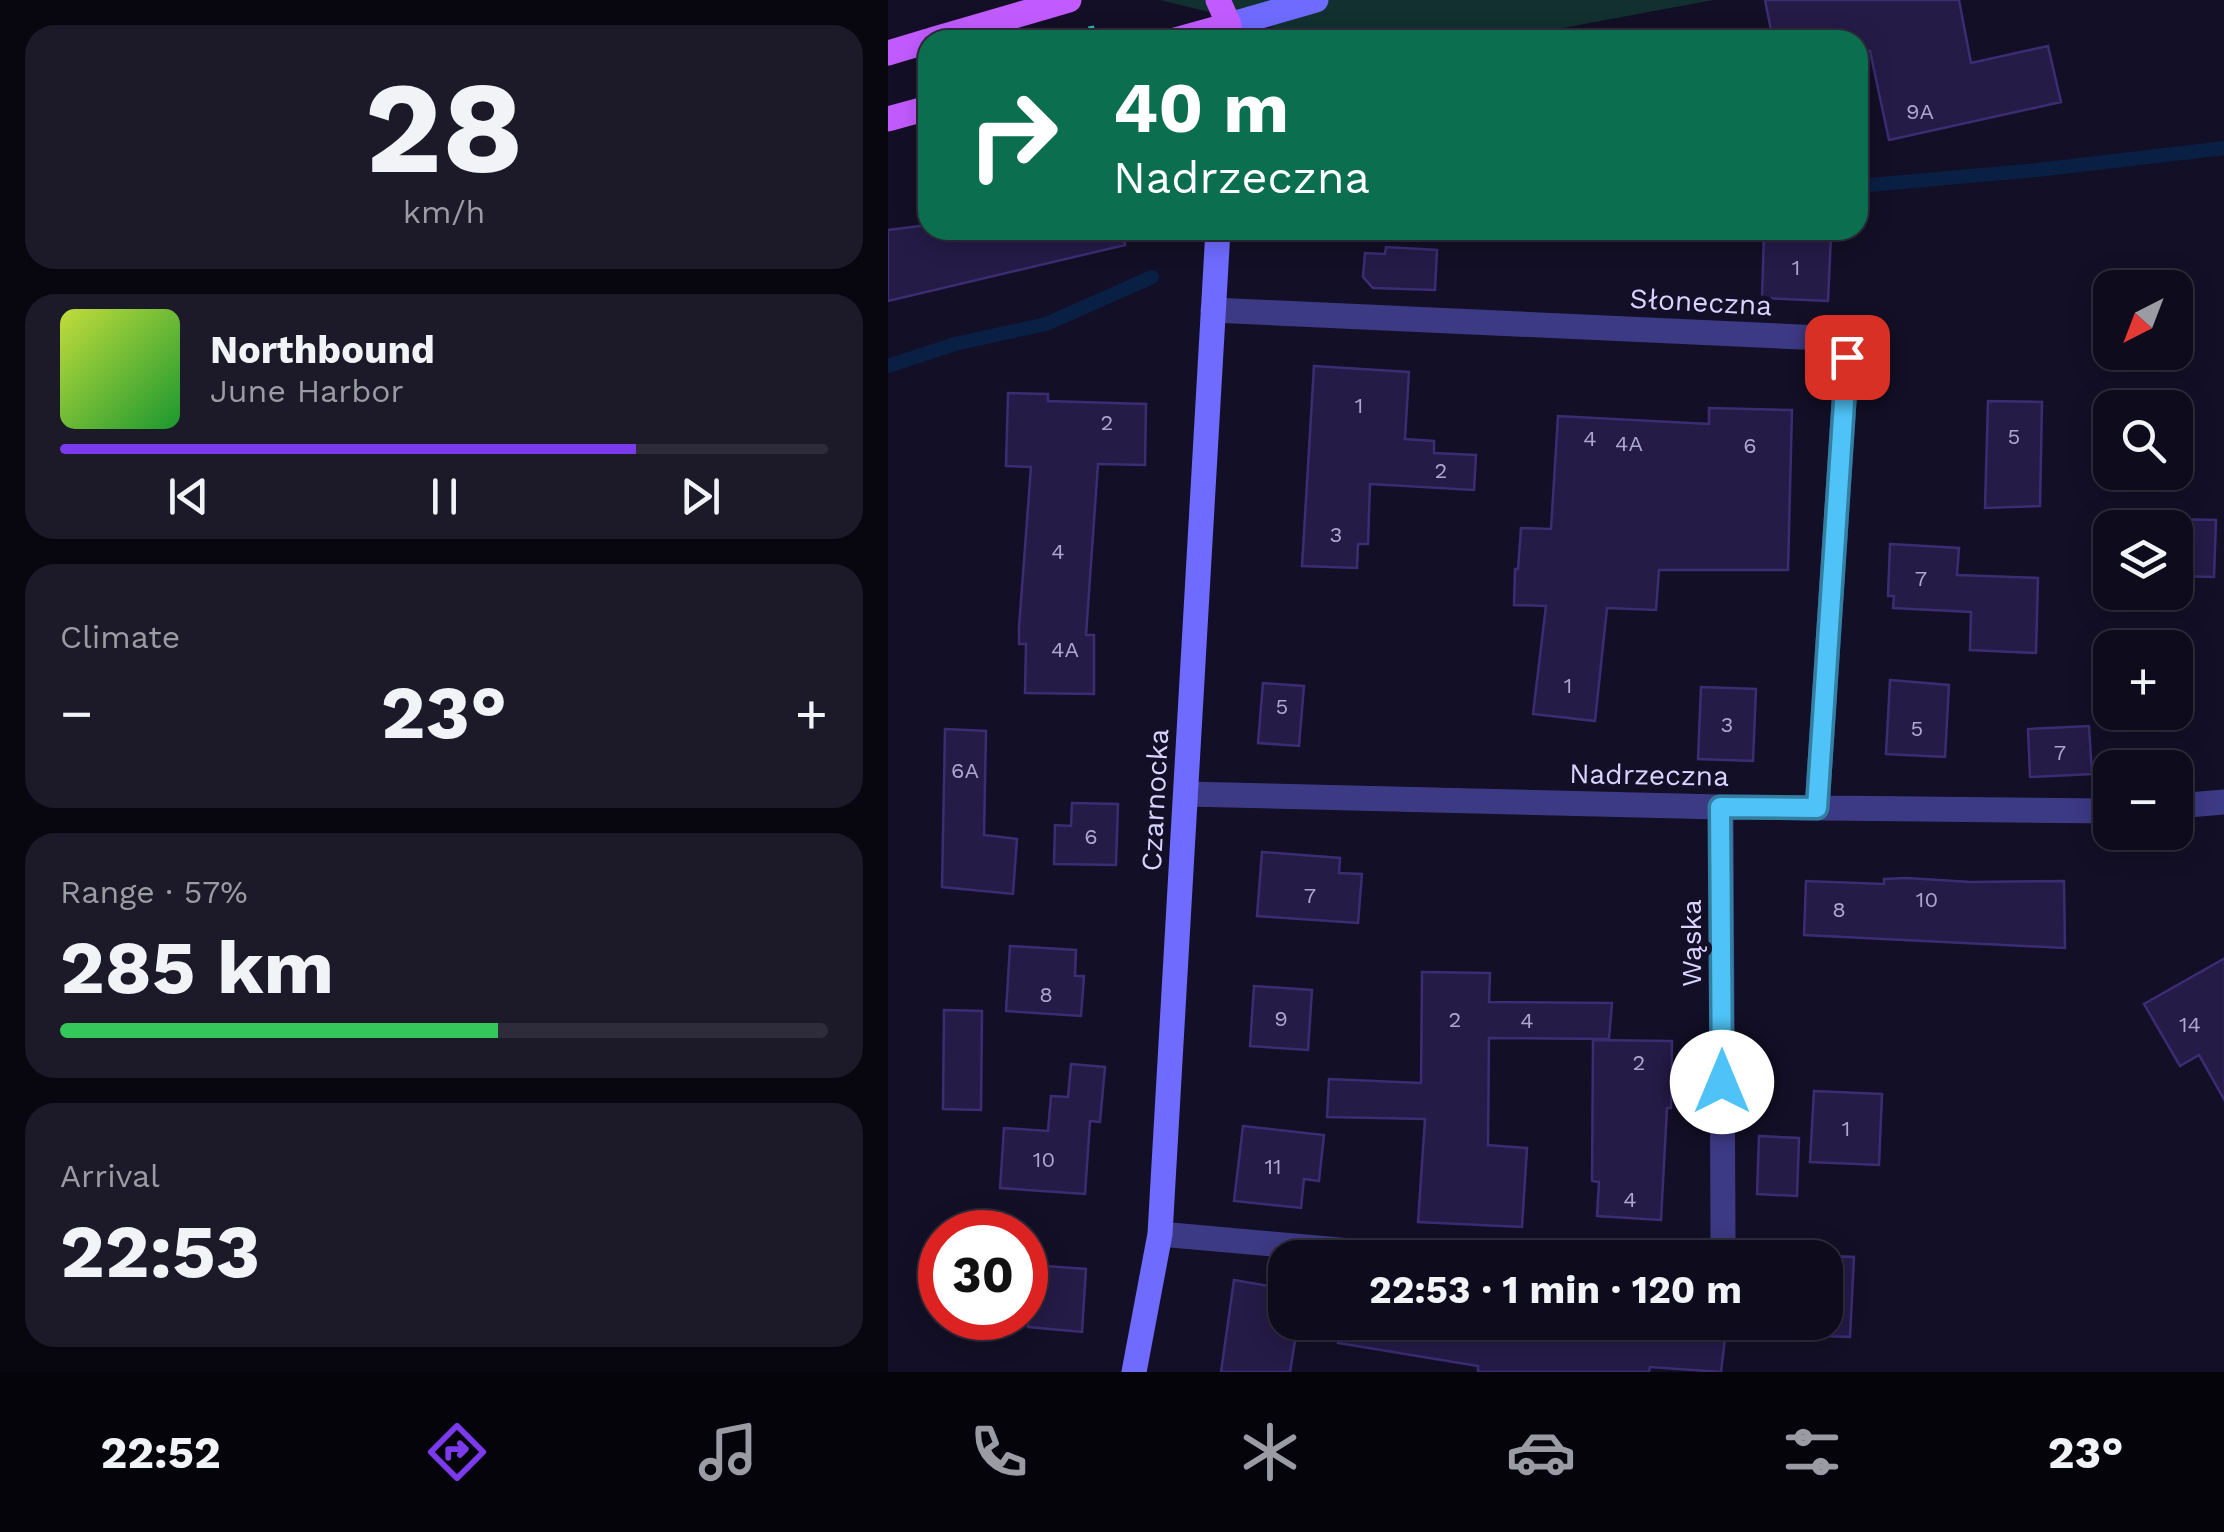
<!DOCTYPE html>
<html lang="en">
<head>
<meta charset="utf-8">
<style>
	:root { --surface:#0e0b1c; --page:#1c1929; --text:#f1f3f6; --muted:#9b9ba3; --line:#2e2b3b; --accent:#7c3aed }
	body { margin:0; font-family:"Work Sans",sans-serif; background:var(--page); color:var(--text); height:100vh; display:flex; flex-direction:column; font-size:38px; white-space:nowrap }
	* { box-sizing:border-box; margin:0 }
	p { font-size:32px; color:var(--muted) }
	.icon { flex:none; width:55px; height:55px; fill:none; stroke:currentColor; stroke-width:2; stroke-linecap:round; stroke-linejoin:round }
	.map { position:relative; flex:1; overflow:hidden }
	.sheet { display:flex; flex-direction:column; gap:25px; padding:25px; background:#08060f; width:888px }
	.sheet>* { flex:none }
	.banner { position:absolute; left:30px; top:30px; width:950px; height:210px; border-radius:30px; box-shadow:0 5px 25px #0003,0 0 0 2px var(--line); background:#0b6e4f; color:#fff; overflow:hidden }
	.needle { width:65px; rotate:222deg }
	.buttons { position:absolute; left:1205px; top:270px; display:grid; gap:20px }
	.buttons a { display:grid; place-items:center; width:100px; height:100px; border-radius:20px; background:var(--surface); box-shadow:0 5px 25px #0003,0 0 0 2px var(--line); font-size:50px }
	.speed { position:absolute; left:30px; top:1210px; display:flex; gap:20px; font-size:50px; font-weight:700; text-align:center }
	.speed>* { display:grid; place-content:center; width:130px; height:130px; border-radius:50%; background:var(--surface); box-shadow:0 5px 25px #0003,0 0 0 2px var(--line); line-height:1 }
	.speed .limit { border:15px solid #d22; background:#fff; color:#111 }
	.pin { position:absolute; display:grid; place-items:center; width:85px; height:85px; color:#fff; margin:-42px; border-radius:20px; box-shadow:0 5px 15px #0006 }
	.me { position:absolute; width:110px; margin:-55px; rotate:0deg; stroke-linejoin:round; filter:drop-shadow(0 0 8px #0008) }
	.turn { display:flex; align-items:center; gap:35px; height:210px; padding:0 30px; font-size:45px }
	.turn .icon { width:130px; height:130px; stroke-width:2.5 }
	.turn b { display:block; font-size:70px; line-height:85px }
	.big { font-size:75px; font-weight:700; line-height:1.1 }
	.sheet .card { flex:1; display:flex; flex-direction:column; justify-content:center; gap:15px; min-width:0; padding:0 35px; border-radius:30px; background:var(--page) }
	.sheet .dial { align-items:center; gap:0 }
	.dial b { font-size:130px; line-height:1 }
	.song { display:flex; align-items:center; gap:30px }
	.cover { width:120px; height:120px; border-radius:15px; background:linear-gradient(135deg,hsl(70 70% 55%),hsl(130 70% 35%)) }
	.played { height:10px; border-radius:5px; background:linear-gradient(90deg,var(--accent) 75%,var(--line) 75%) }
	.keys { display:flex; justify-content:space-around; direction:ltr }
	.heat { display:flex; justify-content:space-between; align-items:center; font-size:55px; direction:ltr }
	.charge { height:15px; border-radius:8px; background:linear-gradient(90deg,#34c759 57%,var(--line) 0) }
	.trip { position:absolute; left:380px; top:1240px; width:575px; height:100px; border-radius:30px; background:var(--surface); box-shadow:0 5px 25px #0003,0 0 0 2px var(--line); font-weight:700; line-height:100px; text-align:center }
	.dock { display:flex; height:160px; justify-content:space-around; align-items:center; background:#06040b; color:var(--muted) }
	.dock .icon { width:70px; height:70px }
	.dock .selected { color:var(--accent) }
	.dock b { font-size:45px; color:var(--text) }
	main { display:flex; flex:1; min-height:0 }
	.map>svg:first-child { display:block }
</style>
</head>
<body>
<main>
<section class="sheet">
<div class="card dial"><b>28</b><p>km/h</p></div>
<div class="card">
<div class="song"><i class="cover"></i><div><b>Northbound</b><p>June Harbor</p></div></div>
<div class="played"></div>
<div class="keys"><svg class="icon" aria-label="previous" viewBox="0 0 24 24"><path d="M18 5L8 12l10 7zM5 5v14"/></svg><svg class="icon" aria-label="pause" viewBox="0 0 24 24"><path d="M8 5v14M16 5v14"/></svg><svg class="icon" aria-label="next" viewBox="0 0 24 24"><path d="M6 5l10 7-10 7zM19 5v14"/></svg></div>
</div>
<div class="card"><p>Climate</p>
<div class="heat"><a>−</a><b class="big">23°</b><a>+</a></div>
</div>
<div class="card"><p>Range · 57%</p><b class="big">285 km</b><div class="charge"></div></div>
<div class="card"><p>Arrival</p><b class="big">22:53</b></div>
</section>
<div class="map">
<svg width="1337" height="1372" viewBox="0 0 1337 1372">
	<rect width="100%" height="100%" fill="#130f26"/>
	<path fill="#12302f" d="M 272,0 L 825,0 L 611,40 L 435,40 Z"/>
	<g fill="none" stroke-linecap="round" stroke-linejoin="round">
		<path stroke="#0a1f44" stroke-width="14" d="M 970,186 L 1149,170 L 1337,148
			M 396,234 L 434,230
			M 0,366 L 67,344 L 158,324 L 264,277"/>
	</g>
	<path fill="#241b47" stroke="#3b2d73" stroke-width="2.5" d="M 877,0 L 1071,0 L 1083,63 L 1160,46 L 1173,102 L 1001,140 L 982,51 L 970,53 L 970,40 L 885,40 Z
		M 40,225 L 40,230 L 235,230 L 237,245 L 0,301 L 0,230 Z
		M 876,233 L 943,236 L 940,301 L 874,298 Z
		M 498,247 L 549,250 L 547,290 L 485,288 L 475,277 L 477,253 L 497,254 Z
		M 426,366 L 521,372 L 517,439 L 546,441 L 546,453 L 588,455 L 586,490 L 482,484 L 480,544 L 470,544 L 469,568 L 414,566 Z
		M 120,393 L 160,394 L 160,401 L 258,404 L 257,465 L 210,464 L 198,635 L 206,635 L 206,694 L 137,693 L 138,644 L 131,644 L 131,627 L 143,467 L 118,466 Z
		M 1100,401 L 1154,402 L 1152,506 L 1097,508 Z
		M 821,408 L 904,410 L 900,570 L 771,570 L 768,610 L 719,608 L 707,721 L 645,714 L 658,606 L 626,605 L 627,569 L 630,569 L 633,528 L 663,529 L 670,416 L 821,424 Z
		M 1288,519 L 1328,520 L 1326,577 L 1288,576 Z
		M 1002,544 L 1071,548 L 1069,575 L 1150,578 L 1148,653 L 1082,650 L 1083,612 L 1005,608 L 1006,596 L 1000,596 Z
		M 1002,680 L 1061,685 L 1057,757 L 998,754 Z
		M 375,683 L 416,686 L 411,746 L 370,743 Z
		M 813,687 L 868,689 L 865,761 L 810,759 Z
		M 1201,726 L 1204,774 L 1142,777 L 1140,729 Z
		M 57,729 L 98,731 L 96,835 L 129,839 L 125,894 L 54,887 Z
		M 184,803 L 230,804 L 228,865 L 166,864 L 167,825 L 183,826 Z
		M 374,852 L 452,858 L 451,873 L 474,874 L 470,923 L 369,916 Z
		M 1019,878 L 1083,882 L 1176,881 L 1177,948 L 916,935 L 918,881 L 996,884 L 996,879 Z
		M 122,946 L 188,950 L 187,976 L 196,976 L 193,1016 L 118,1011 Z
		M 1337,958 L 1337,1101 L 1311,1055 L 1292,1066 L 1256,1004 Z
		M 534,972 L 602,973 L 601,1002 L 724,1003 L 721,1039 L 601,1038 L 600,1145 L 639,1148 L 634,1227 L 530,1222 L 537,1119 L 439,1117 L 441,1079 L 533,1083 Z
		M 366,986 L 424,990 L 420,1050 L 362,1046 Z
		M 56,1010 L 94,1011 L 93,1110 L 55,1109 Z
		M 705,1040 L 784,1041 L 783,1108 L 779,1108 L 773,1220 L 709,1216 L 711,1182 L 704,1181 Z
		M 183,1064 L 217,1067 L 212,1122 L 202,1121 L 197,1194 L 112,1188 L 116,1128 L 160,1131 L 163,1096 L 180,1097 Z
		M 926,1091 L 994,1094 L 991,1165 L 922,1162 Z
		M 355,1126 L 436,1135 L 431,1181 L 416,1179 L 413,1208 L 346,1201 Z
		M 871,1136 L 911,1138 L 909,1196 L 869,1194 Z
		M 878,1253 L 966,1257 L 962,1337 L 877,1334 L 877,1322 L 938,1322 L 938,1258 L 878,1258 Z
		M 144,1265 L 198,1269 L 194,1332 L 140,1327 Z
		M 346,1280 L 398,1289 L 398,1322 L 410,1322 L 402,1372 L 333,1372 Z
		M 452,1322 L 839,1322 L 833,1372 L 762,1367 L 761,1372 L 590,1372 L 590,1366 L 450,1343 Z"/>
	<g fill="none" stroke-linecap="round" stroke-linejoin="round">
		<path stroke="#2fb8b0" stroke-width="6" stroke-dasharray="5 8" stroke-linecap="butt" d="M 203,26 L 205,40"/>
		<path stroke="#3d3a85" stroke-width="25" d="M 325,310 L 935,338 L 959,357 L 929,808
			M 298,794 L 833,807 L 1222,811
			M 1288,806 L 1337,802
			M 272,1234 L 541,1258
			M 828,1258 L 835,1239 L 833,807"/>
		<path stroke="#6f6bff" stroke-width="25" d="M 340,40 L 341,25 L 428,0
			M 246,1372 L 272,1234 L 330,230"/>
		<path stroke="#c25bff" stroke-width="25" d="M 330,0 L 341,25
			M 43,40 L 181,0
			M 287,40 L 341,25
			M 0,53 L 40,41
			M 0,119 L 40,108"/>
	</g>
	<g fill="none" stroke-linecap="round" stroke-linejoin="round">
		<defs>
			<path id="route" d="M 834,1082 L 832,807 L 929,808 L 959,357"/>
		</defs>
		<use href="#route" stroke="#337fa1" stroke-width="25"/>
		<use href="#route" stroke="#4fc3f7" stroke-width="18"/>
	</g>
	<g text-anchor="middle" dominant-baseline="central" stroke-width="10" stroke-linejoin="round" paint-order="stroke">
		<g font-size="22" fill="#aca6d1">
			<text x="1032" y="111">9A</text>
			<text x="908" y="267">1</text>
			<text x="471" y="405">1</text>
			<text x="219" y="422">2</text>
			<text x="1126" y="436">5</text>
			<text x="702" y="438">4</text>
			<text x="741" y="443">4A</text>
			<text x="862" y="445">6</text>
			<text x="553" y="470">2</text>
			<text x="448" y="534">3</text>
			<text x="170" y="551">4</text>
			<text x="1033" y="578">7</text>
			<text x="177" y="649">4A</text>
			<text x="680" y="685">1</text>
			<text x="394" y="706">5</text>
			<text x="839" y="724">3</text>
			<text x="1029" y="728">5</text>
			<text x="1172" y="752">7</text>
			<text x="77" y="770">6A</text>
			<text x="203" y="836">6</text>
			<text x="422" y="895">7</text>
			<text x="1039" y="899">10</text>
			<text x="951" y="909">8</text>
			<text x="158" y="994">8</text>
			<text x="393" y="1018">9</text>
			<text x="567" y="1019">2</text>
			<text x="639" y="1020">4</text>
			<text x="1302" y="1024">14</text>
			<text x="751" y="1062">2</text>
			<text x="958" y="1128">1</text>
			<text x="156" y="1159">10</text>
			<text x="385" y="1166">11</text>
			<text x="742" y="1199">4</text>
		</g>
		<g font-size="28" fill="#d9d4ff" stroke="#130f26">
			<text transform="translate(813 302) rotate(3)">Słoneczna</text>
			<text transform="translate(761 775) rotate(1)">Nadrzeczna</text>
			<text transform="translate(267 800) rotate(-87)">Czarnocka</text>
			<text transform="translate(803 943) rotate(-90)">Wąska</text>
		</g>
	</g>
</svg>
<div class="buttons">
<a><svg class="needle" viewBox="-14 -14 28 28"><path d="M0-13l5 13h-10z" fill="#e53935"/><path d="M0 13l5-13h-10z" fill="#9b9ba3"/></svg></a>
<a><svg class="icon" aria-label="search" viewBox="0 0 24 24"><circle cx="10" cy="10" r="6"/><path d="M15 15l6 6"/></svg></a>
<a><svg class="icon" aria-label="layers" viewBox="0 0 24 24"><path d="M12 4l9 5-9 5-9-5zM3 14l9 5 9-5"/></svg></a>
<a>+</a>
<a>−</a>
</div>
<div class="speed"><div class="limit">30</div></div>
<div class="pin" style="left:959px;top:357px;background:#d93025"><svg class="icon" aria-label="arrive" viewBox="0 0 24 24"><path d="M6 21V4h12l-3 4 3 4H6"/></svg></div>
<svg class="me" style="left:834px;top:1082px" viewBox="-20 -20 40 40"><circle r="19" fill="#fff"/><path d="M0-13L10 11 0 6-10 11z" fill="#4fc3f7"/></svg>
<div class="trip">22:53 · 1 min · 120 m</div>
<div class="banner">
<div class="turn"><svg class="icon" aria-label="right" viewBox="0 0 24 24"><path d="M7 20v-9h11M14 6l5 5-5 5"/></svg><div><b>40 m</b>Nadrzeczna</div></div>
</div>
</div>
</main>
<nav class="dock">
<b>22:52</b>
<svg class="icon selected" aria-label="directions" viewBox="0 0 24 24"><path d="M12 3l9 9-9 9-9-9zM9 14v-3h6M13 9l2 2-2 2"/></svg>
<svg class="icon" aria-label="music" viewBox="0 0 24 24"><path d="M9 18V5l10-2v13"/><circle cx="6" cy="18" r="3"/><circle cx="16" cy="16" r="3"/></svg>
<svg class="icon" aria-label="phone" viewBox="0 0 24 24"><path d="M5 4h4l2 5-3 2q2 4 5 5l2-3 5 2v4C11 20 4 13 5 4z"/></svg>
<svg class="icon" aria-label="climate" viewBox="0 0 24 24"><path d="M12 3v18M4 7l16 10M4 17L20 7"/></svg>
<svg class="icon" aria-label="car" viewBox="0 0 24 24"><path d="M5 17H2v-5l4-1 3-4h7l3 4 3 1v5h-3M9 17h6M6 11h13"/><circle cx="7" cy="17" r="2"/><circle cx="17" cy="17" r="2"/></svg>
<svg class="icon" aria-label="filters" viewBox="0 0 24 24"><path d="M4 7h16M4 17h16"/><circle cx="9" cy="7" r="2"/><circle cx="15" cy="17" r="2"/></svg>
<b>23°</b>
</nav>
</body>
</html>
